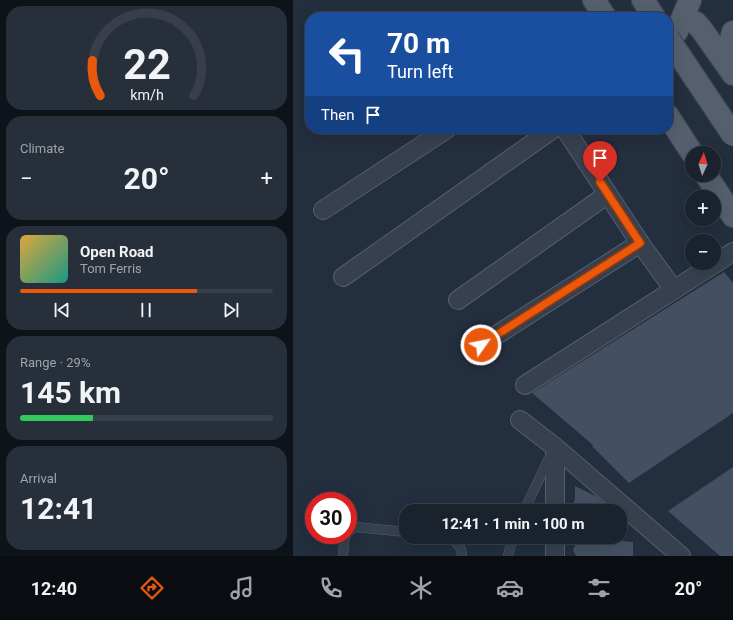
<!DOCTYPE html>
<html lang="en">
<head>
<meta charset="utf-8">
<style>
	:root { --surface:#1a222e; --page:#272f3a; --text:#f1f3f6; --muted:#9fa4aa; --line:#383f4a; --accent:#ea580c }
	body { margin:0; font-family:Roboto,sans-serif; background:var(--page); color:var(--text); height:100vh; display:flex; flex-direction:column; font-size:15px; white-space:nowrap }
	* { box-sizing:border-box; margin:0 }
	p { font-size:13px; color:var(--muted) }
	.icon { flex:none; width:22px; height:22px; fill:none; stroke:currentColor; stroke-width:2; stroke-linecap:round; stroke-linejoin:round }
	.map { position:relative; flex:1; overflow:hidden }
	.drawer { display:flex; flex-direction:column; gap:6px; padding:6px; background:#0e1319; width:293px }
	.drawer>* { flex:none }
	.top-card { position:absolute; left:12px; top:12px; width:368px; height:122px; border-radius:16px; box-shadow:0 4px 16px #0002,0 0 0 1px var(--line); background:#1a4fa0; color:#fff; overflow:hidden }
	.needle { width:26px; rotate:4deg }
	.tools { position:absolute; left:392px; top:146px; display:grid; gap:8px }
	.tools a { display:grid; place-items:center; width:36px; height:36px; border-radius:50%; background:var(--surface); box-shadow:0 4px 16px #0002,0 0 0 1px var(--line); font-size:20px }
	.speed { position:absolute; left:12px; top:492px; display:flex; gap:8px; font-size:20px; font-weight:700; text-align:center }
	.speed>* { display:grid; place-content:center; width:52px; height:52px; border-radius:50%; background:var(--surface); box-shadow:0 4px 16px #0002,0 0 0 1px var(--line); line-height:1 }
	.speed .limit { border:6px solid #d22; background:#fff; color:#111 }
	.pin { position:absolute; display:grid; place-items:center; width:34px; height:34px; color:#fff; margin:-41px -17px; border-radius:50% 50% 50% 0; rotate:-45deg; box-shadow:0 0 4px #0007 }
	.pin .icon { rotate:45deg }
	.me { position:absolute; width:44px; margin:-22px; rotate:57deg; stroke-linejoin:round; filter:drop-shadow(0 0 3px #0008) }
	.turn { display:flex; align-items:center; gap:14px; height:84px; padding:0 16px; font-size:18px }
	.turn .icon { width:52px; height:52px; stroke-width:2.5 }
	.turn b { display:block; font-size:28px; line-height:34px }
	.then { display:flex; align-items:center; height:38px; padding:0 16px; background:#0003; gap:8px; font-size:15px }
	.big { font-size:30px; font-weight:700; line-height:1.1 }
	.drawer .widget { flex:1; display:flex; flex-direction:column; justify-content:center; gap:6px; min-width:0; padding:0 14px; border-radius:16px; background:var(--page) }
	.drawer .dial { align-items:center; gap:0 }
	.dial svg { height:104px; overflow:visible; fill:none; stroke:var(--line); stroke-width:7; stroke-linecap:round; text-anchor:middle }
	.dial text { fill:var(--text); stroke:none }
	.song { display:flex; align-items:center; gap:12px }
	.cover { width:48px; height:48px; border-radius:6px; background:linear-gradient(135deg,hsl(40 70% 55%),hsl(170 70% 35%)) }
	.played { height:4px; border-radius:2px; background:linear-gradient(90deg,var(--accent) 70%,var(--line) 70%) }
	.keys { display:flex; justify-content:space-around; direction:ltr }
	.heat { display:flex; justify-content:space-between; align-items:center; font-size:22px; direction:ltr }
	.charge { height:6px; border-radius:3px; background:linear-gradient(90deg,#34c759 29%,var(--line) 0) }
	.trip { position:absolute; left:106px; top:504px; width:228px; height:40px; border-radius:16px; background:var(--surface); box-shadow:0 4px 16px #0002,0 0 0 1px var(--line); font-weight:700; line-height:40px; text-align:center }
	.tab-bar { display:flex; height:64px; justify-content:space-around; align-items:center; background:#0a0e12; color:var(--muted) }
	.tab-bar .icon { width:28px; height:28px }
	.tab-bar .current { color:var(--accent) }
	.tab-bar b { font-size:18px; color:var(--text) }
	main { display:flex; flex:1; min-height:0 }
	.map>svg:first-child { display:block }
</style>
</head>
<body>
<main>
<section class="drawer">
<div class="widget dial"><svg viewBox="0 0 100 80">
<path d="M14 69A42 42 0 1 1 86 69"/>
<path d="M14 69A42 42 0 0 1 8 42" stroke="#ea580c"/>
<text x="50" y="56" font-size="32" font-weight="700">22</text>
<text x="50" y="72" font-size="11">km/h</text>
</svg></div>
<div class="widget"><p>Climate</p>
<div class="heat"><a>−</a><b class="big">20°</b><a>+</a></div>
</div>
<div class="widget">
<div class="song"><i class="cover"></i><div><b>Open Road</b><p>Tom Ferris</p></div></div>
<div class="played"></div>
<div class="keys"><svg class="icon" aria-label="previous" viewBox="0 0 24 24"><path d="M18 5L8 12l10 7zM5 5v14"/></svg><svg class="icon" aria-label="pause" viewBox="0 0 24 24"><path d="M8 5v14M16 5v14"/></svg><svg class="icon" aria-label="next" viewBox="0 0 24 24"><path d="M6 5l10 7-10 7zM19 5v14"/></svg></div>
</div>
<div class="widget"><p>Range · 29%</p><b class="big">145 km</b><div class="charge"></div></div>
<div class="widget"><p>Arrival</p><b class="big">12:41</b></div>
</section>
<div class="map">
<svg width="440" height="556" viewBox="0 0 440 556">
	<rect width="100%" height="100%" fill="#232e3e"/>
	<path fill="#445062" d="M 431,272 L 440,283 L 440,413 L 336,483 L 299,446 L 300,445 L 239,393 Z
		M 440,467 L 440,556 L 427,556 L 375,511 Z
		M 282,486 L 304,497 L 320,511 L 278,511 L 282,499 Z
		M 276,537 L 328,537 L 328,541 L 340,542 L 340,556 L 283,556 L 280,550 L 282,546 Z"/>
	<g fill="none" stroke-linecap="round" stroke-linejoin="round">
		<defs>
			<path id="lane" d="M 231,511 L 258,454
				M 55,532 L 62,527 L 113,532
				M 155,537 C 163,541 169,546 169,556
				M 50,556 L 51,542 L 53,535
				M 215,556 L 220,537"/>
			<path id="street" d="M 272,129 L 347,243 L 381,290
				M 30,210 L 154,129
				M 50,277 L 260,129
				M 165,300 L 315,194
				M 188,345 L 347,243
				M 232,385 L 440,252
				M 227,420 L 262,447 L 388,556
				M 262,447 L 262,511
				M 262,537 L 262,556"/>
			<path id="primary" d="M 301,0 L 312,17
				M 350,0 L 361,17
				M 390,17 L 403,23 L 409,30 L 440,74
				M 384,31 L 397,0
				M 440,32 L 435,51 L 440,59
				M 375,116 L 399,153
				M 413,175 L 440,216"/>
		</defs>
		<use href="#lane" stroke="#555e6c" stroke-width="10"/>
		<use href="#street" stroke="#555e6c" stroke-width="20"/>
		<use href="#primary" stroke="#404957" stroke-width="24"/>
		<use href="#lane" stroke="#37404e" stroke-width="9"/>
		<use href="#street" stroke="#37404e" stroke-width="18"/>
		<use href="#primary" stroke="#555f6e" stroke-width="22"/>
		<defs>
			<path id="primary-bridge" d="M 375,38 L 440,135"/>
		</defs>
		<use href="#primary-bridge" stroke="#404957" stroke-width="24" stroke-linecap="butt"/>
		<use href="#primary-bridge" stroke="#555f6e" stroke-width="22"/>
	</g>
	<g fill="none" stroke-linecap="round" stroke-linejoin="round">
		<defs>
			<path id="route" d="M 188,345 L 347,243 L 307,182"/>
		</defs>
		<use href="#route" stroke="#983908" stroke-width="10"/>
		<use href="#route" stroke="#ea580c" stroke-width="7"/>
	</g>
</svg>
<div class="tools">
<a><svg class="needle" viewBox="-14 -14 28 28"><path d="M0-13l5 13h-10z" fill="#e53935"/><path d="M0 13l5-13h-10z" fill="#9fa4aa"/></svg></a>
<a>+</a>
<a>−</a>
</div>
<div class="speed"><div class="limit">30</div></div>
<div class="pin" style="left:307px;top:182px;background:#d93025"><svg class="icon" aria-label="arrive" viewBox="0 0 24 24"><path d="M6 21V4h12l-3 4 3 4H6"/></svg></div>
<svg class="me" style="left:188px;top:345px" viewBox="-20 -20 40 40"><circle r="17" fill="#ea580c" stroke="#fff" stroke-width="3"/><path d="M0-11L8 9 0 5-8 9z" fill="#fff"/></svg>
<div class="trip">12:41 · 1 min · 100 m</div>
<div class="top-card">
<div class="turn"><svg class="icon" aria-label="left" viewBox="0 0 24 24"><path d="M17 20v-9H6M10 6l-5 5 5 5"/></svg><div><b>70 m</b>Turn left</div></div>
<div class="then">Then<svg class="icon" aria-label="arrive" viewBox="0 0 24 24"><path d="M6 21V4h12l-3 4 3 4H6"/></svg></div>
</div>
</div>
</main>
<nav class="tab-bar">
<b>12:40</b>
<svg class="icon current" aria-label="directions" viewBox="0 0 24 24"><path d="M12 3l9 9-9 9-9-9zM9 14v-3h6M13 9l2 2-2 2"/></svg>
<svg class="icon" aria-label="music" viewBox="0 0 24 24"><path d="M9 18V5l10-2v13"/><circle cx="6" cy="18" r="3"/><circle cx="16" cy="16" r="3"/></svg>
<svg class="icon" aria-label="phone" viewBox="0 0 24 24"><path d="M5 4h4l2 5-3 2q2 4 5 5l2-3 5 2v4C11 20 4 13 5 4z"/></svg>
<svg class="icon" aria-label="climate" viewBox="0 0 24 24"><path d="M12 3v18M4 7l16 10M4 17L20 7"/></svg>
<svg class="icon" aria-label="car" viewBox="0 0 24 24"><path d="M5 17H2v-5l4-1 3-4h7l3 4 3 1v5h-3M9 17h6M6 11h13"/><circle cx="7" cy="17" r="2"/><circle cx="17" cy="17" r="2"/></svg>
<svg class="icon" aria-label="filters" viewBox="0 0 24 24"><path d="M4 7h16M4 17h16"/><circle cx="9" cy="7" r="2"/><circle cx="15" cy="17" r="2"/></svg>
<b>20°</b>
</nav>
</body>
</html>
